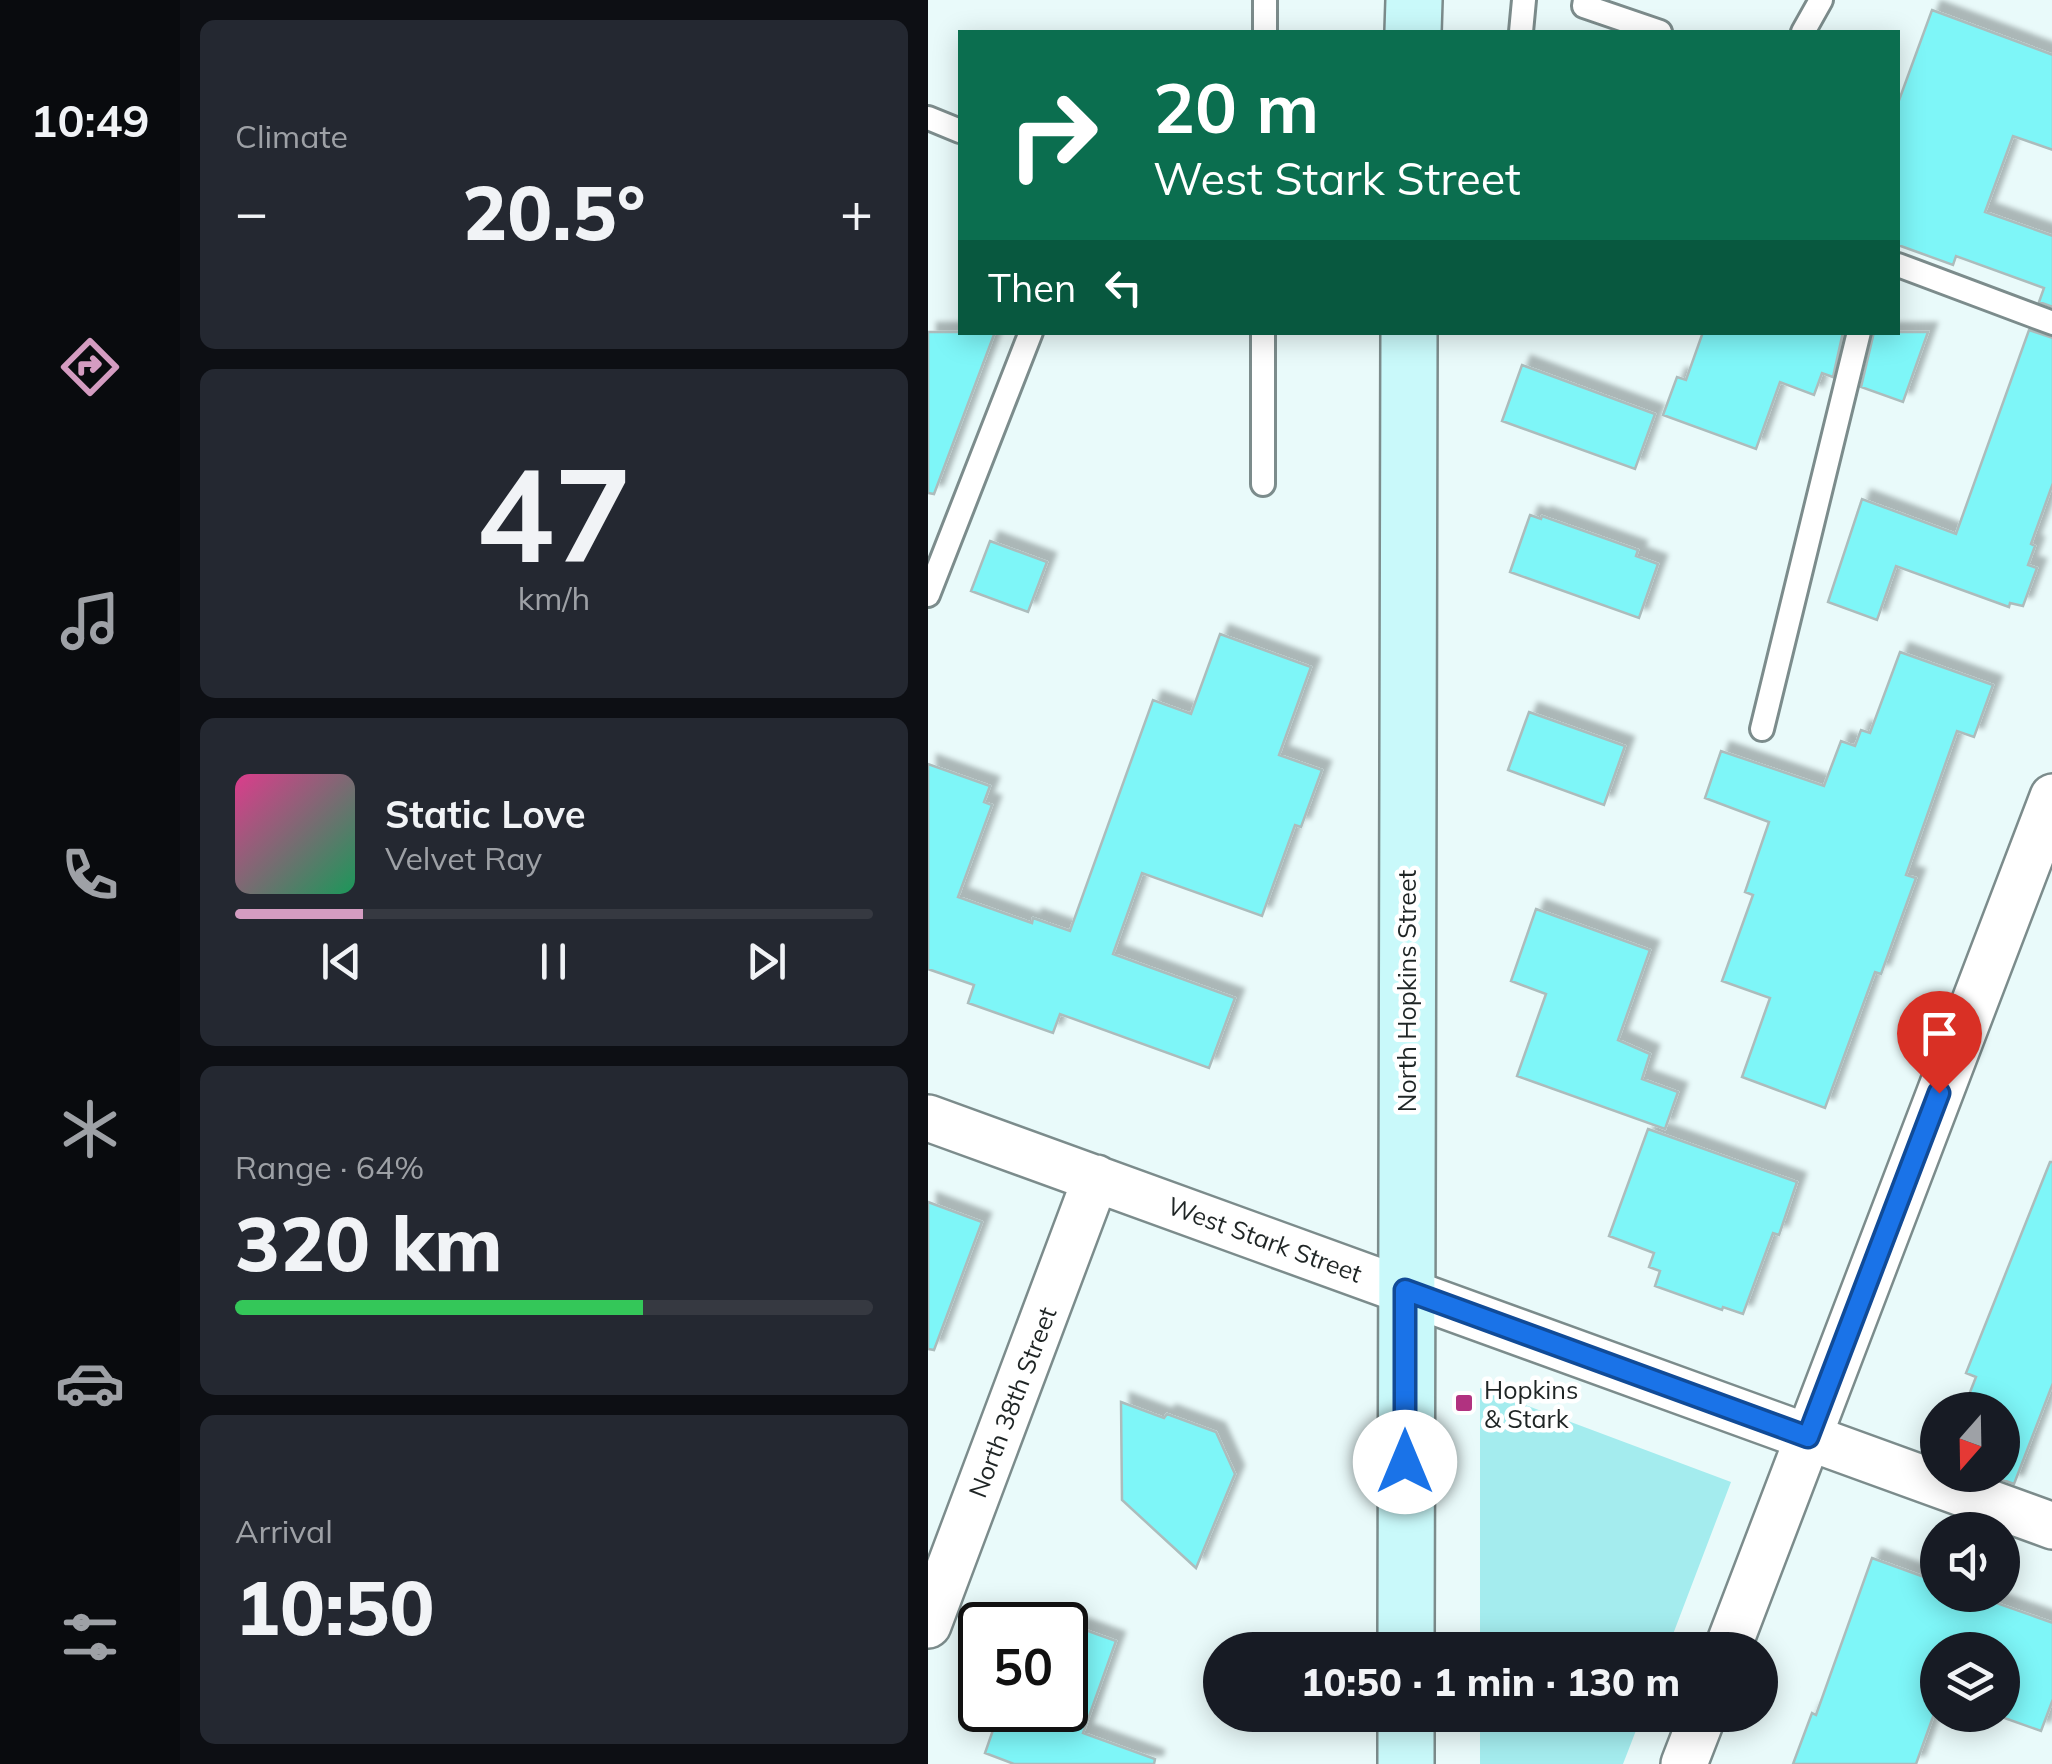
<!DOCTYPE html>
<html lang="en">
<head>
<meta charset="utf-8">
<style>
	:root { --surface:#171b24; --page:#242831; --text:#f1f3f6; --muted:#9ea1a6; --line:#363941; --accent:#d49cc1 }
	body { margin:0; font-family:Mulish,sans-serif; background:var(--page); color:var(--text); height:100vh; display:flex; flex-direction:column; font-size:38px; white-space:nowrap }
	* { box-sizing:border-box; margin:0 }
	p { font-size:32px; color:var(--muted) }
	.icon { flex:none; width:55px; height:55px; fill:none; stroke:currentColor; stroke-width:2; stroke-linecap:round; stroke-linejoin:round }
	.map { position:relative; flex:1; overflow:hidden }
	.panel { display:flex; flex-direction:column; gap:20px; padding:20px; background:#0d0f14; width:748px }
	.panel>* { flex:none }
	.banner { position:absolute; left:30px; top:30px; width:942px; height:305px; border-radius:0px; box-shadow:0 5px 25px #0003; background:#0b6e4f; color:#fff; overflow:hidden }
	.needle { width:65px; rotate:200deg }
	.tools { position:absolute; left:992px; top:1392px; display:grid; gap:20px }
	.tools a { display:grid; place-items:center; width:100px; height:100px; border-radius:50%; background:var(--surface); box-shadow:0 5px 25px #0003; font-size:50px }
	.speed { position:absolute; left:30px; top:1602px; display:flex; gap:20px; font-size:50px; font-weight:700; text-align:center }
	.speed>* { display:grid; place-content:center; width:130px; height:130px; border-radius:50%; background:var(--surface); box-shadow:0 5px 25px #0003; line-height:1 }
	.speed .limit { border:5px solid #111; border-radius:15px; background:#fff; color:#111 }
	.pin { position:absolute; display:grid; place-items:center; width:85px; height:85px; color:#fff; margin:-102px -42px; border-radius:50% 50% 50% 0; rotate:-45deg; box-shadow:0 0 10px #0007 }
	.pin .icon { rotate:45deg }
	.me { position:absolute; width:110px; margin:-55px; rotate:0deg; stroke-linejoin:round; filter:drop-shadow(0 0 8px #0008) }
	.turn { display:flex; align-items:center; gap:35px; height:210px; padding:0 30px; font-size:45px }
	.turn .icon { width:130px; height:130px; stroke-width:2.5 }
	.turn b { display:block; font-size:70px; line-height:85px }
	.then { display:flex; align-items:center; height:95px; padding:0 30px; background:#0003; gap:20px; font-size:38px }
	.big { font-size:75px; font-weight:800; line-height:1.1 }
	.panel .card { flex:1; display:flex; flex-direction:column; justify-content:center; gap:15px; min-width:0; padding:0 35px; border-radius:15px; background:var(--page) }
	.panel .dial { align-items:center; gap:0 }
	.dial b { font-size:130px; line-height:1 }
	.song { display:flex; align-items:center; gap:30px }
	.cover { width:120px; height:120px; border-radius:15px; background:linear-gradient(135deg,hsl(330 70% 55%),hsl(150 70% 35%)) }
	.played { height:10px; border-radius:5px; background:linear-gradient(90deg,var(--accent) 20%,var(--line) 20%) }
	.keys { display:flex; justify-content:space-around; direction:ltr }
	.heat { display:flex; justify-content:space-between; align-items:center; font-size:55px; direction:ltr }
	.charge { height:15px; border-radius:8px; background:linear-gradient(90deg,#34c759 64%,var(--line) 0) }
	.trip { position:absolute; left:275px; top:1632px; width:575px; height:100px; border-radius:50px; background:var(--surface); box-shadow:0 5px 25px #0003; font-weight:800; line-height:100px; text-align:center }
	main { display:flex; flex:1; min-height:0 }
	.dock { display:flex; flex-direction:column; width:180px; justify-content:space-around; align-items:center; background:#090b0e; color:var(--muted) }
	.dock .icon { width:70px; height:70px }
	.dock .selected { color:var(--accent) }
	.dock b { font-size:45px; color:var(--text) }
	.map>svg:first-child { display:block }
</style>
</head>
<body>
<main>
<nav class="dock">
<b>10:49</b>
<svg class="icon selected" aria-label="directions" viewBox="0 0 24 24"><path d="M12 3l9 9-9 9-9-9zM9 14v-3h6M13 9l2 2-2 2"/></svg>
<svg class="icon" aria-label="music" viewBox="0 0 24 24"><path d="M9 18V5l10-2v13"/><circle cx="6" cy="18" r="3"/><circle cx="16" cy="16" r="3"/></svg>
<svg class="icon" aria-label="phone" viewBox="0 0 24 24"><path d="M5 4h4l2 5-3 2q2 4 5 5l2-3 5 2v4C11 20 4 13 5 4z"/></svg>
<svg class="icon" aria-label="climate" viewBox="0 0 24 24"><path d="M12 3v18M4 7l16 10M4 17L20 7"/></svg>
<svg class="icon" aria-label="car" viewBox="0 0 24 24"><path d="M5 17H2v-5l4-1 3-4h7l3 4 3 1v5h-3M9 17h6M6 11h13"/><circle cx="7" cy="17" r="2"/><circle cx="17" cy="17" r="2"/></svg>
<svg class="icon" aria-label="filters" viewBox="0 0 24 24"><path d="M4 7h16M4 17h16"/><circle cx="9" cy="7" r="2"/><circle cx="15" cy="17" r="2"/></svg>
</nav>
<section class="panel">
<div class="card"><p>Climate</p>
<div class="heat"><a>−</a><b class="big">20.5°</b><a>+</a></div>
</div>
<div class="card dial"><b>47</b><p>km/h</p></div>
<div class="card">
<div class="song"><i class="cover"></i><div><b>Static Love</b><p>Velvet Ray</p></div></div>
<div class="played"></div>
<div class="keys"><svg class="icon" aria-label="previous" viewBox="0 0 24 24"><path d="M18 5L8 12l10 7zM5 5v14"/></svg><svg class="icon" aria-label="pause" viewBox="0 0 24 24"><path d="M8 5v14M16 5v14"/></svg><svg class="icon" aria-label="next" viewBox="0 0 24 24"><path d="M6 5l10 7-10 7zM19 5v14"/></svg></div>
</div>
<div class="card"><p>Range · 64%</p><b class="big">320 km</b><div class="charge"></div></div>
<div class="card"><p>Arrival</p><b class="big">10:50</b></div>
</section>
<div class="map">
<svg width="1125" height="1764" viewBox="0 0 1125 1764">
	<defs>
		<filter id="shadow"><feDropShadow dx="9" dy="-9" stdDeviation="2.5" flood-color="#0004"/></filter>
	</defs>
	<rect width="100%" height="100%" fill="#e9fafa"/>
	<path fill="#a4ecee" d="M 552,1388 L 803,1482 L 739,1650 L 552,1650 Z
		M 552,1715 L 714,1715 L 695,1764 L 552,1764 Z"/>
	<path fill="#7ef6f8" stroke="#acbcbc" stroke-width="2.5" filter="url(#shadow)" d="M 1004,10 L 1125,55 L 1125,150 L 1085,136 L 1057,212 L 1125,236 L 1125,307 L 1111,302 L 1116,288 L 1028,256 L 1025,265 L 970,245 L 970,103 Z
		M 1101,330 L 1125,338 L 1125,483 L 1103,544 L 1107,546 L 1100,565 L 1109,568 L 1095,606 L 1082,603 L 1081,607 L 968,566 L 949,620 L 900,602 L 934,499 L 1028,534 Z
		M 0,332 L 67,332 L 6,494 L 0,493 Z
		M 775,332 L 915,332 L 905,377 L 894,373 L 886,395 L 852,382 L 828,449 L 735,415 L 749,377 L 758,380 Z
		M 946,332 L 1000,332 L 975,402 L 933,387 Z
		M 594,365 L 727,414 L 707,469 L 574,421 Z
		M 602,515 L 613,519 L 614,516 L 710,550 L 708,556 L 730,564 L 711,618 L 582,572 Z
		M 62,541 L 119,562 L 100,612 L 43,591 Z
		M 292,634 L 383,667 L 351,755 L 394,770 L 373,827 L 367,825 L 334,916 L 214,873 L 185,954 L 307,998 L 281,1068 L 132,1014 L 125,1033 L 40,1003 L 46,985 L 0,969 L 0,764 L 62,786 L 56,802 L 64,805 L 30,897 L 104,923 L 105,918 L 142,931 L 225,700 L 263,714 Z
		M 972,652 L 1065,685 L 1046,737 L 1029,731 L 978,875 L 988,878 L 953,974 L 947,972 L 897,1108 L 814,1077 L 842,998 L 794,981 L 825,895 L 817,892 L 841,822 L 777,798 L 793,751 L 896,786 L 913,741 L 927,746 L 933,730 L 942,733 Z
		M 601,712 L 697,746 L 676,805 L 580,770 Z
		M 608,909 L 722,950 L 690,1040 L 722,1054 L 714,1079 L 750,1092 L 737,1129 L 589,1076 L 618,994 L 583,981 Z
		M 720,1129 L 869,1182 L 851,1235 L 845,1233 L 815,1314 L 795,1307 L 794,1310 L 727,1286 L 732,1271 L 721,1267 L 726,1253 L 681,1236 Z
		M 1122,1162 L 1125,1162 L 1125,1383 L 1086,1484 L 1075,1480 L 1075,1410 L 1035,1410 L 1048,1377 L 1038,1373 Z
		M 0,1202 L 54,1222 L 6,1350 L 0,1349 Z
		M 193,1402 L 236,1418 L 239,1414 L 288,1432 L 307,1474 L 268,1568 L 194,1500 Z
		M 944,1558 L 1010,1582 L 1010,1595 L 1046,1595 L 1125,1623 L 1125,1699 L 1113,1731 L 1068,1715 L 1075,1715 L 1075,1650 L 1010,1650 L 1010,1703 L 988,1764 L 865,1764 L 884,1713 L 888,1715 Z
		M 138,1623 L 188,1641 L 155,1733 L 227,1759 L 226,1764 L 86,1764 L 57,1753 L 72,1710 L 92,1710 L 138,1726 Z"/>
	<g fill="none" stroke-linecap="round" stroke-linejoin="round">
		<defs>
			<path id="lane" d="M 657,0 L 656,6 L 732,32
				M 337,32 L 337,0
				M 593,32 L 596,0
				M 875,32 L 893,0
				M 0,118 L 32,131
				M 970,265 L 1125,323
				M 335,484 L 335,332
				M 0,595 L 103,332
				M 834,729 L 931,332"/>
			<path id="street" d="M 0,1118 L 1125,1526
				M 0,1625 L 168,1178
				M 799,1650 L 1125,797
				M 756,1764 L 775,1715"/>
			<path id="secondary" d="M 485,32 L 486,0
				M 478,1650 L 481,332
				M 478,1715 L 478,1764"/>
		</defs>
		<use href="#lane" stroke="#7c8c8c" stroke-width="28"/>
		<use href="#street" stroke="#7c8c8c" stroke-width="50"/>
		<use href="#secondary" stroke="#7c8c8c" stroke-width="60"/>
		<use href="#lane" stroke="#fff" stroke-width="22"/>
		<use href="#street" stroke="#fff" stroke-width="45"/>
		<use href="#secondary" stroke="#c9f9fa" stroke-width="55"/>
	</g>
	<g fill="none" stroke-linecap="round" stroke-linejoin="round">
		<defs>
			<path id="route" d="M 477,1462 L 477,1290 L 880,1437 L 1011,1093"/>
		</defs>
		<use href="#route" stroke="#114b97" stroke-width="25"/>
		<use href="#route" stroke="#1a73e8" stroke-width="18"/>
	</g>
	<rect fill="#b13280" stroke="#fff" stroke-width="4" x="526" y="1393" width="20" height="20" rx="5"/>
	<g text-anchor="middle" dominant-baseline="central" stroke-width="9" stroke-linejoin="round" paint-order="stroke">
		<g font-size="25" fill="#1f2525" stroke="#fff">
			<text transform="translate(478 991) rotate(-90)">North Hopkins Street</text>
			<text transform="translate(337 1239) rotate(20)">West Stark Street</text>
			<text transform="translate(84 1402) rotate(-69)">North 38th Street</text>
		</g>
		<g font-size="25" fill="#1f2525" stroke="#fff" text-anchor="start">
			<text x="556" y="1389">Hopkins<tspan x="556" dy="29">&amp; Stark</tspan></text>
		</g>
	</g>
</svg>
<div class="tools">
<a><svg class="needle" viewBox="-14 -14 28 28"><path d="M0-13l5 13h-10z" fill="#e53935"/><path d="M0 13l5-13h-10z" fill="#9ea1a6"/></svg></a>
<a><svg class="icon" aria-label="sound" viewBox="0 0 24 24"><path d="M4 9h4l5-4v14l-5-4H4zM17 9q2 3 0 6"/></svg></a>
<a><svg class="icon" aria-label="layers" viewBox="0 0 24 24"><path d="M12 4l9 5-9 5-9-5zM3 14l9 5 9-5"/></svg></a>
</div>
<div class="speed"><div class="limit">50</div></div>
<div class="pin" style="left:1011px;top:1093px;background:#d93025"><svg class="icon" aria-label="arrive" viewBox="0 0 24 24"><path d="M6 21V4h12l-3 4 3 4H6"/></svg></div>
<svg class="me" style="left:477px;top:1462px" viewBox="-20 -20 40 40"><circle r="19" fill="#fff"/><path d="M0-13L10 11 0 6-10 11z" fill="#1a73e8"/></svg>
<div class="trip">10:50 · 1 min · 130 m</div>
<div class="banner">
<div class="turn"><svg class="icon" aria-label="right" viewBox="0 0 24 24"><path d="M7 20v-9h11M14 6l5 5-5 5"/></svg><div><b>20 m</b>West Stark Street</div></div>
<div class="then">Then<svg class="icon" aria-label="left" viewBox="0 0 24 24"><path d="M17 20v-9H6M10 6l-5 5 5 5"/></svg></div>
</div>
</div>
</main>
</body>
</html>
